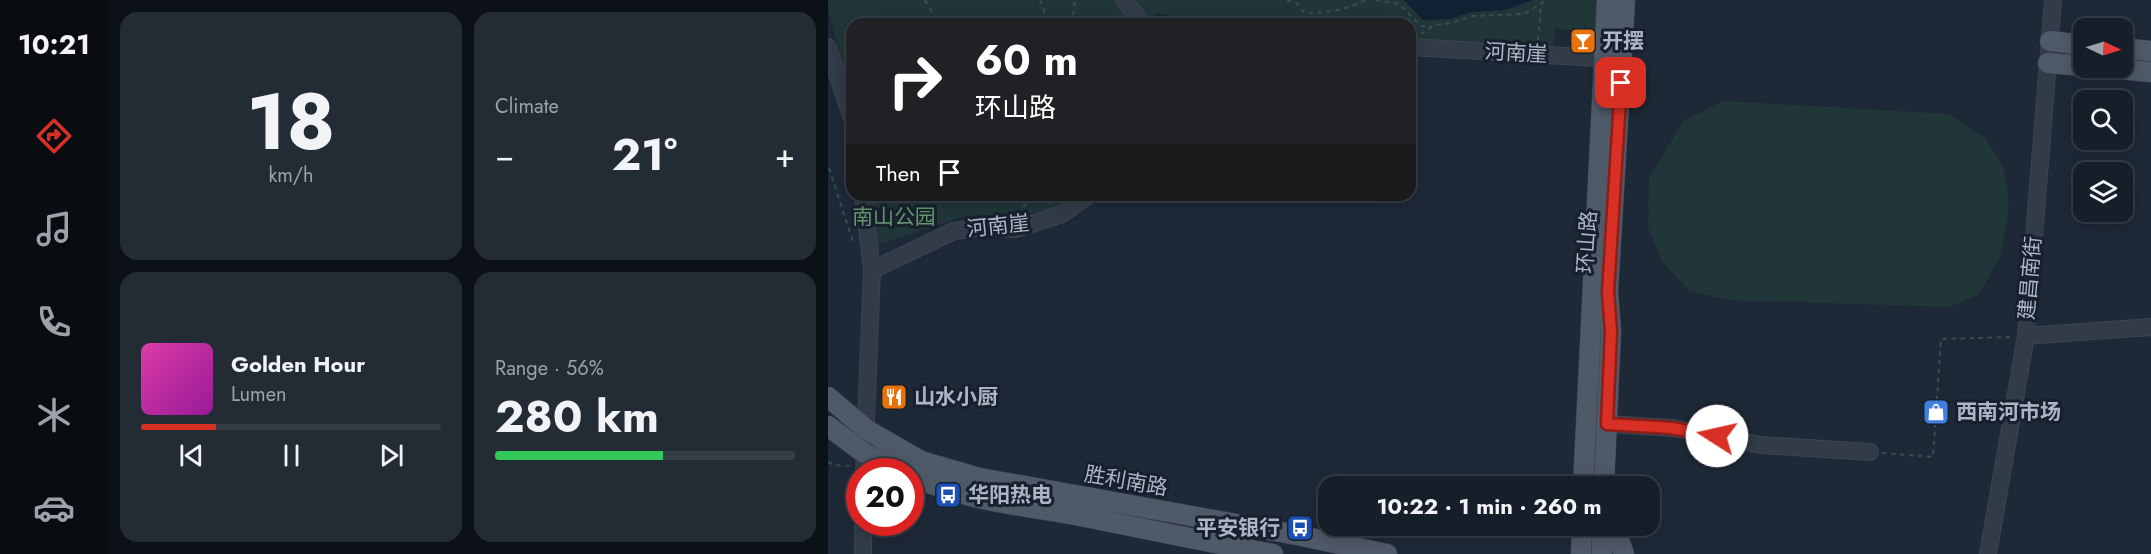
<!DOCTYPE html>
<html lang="en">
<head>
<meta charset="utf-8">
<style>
	:root { --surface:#161f29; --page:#232c35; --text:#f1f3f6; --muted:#9ea2a8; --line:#353d46; --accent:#d93025 }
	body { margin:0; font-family:Jost,"Noto Sans SC",sans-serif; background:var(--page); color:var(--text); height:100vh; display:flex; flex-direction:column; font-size:22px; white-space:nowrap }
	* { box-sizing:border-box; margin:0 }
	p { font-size:20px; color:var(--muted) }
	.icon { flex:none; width:33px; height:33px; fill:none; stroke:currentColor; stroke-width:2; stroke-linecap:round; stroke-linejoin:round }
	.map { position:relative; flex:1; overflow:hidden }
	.drawer { display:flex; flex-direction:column; gap:12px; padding:12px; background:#0c1117; width:720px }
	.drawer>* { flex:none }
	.banner { position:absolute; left:18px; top:18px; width:570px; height:183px; border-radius:18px; box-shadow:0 3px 15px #0003,0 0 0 2px var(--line); background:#202124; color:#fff; overflow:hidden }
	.needle { width:39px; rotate:94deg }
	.fabs { position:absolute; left:1245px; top:18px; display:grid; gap:12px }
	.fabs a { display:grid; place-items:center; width:60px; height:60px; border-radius:12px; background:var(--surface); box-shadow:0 3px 15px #0003,0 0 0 2px var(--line); font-size:30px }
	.speed { position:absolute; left:18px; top:458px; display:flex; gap:12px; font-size:30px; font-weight:700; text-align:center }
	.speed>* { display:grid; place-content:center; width:78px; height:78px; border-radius:50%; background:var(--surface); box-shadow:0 3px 15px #0003,0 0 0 2px var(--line); line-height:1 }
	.speed .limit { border:9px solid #d22; background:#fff; color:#111 }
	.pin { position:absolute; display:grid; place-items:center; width:51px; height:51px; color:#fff; margin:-26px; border-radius:12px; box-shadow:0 3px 9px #0006 }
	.me { position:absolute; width:66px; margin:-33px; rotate:280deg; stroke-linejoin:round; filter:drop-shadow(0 0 4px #0008) }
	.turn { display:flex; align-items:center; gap:21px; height:126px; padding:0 30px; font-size:27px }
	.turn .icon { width:78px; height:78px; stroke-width:2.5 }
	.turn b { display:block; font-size:42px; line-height:51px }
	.then { display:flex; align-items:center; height:57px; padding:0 30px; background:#0003; gap:12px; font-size:22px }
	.big { font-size:45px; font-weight:700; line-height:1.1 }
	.drawer .card { flex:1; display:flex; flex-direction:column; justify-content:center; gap:9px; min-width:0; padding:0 21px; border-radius:18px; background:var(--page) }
	.drawer .dial { align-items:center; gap:0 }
	.dial b { font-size:78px; line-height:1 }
	.song { display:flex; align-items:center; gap:18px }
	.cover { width:72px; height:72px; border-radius:9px; background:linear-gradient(135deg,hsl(320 70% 55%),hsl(300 70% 35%)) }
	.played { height:6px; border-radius:3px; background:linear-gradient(90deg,var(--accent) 25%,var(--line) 25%) }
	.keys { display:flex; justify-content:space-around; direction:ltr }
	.heat { display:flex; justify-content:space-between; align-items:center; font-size:33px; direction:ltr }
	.charge { height:9px; border-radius:4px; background:linear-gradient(90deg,#34c759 56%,var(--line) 0) }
	.drawer .tiles { flex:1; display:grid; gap:12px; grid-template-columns:repeat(2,1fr) }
	.trip { position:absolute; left:490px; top:476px; width:342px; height:60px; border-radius:18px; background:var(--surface); box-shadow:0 3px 15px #0003,0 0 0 2px var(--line); font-weight:700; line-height:60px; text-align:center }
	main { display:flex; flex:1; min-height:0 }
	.tabs { display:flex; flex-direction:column; width:108px; justify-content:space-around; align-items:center; background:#090c10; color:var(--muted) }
	.tabs .icon { width:42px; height:42px }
	.tabs .on { color:var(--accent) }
	.tabs b { font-size:27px; color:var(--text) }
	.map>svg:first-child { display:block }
</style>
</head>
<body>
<main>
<nav class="tabs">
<b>10:21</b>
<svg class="icon on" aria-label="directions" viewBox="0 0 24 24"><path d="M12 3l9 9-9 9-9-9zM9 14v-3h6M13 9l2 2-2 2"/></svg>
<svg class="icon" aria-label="music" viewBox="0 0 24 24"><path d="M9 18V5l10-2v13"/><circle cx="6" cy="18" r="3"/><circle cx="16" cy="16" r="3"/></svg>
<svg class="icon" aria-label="phone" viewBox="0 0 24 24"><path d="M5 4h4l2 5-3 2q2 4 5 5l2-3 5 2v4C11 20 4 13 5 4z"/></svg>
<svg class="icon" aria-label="climate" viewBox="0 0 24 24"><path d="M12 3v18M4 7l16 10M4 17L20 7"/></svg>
<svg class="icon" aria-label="car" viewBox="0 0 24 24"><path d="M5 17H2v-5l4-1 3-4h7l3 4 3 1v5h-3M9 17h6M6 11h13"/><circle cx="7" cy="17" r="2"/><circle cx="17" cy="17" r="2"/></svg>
</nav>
<section class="drawer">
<div class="tiles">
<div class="card dial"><b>18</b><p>km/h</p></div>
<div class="card"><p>Climate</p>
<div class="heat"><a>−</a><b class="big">21°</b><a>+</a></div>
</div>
<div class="card">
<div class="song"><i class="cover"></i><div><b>Golden Hour</b><p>Lumen</p></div></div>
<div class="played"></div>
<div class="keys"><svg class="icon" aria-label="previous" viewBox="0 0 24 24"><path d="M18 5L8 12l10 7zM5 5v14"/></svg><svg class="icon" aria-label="pause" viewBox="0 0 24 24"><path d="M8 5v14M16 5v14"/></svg><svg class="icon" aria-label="next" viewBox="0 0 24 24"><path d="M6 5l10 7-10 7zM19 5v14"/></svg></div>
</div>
<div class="card"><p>Range · 56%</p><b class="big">280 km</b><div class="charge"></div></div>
</div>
</section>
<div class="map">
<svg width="1323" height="554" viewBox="0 0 1323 554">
	<rect width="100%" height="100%" fill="#1e2937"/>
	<path fill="#203638" d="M 0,0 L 770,0 L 769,32 L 727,29 L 725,49 L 582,39 L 582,24 L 376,24 L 331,13 L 306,24 L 24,24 L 24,96 L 0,10 Z
		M 897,101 L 1122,114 L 1158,139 L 1176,168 L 1181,205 L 1173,256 L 1150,295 L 1121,307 L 900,300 L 862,291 L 834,262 L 820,227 L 821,178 L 856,120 Z
		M 41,195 L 248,195 L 223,209 L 196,214 L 136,216 L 47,246 Z"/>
	<path fill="#122034" d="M 576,0 L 705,0 L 677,10 L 644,12 L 623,19 L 595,20 Z"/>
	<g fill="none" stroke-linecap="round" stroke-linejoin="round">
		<defs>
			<path id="minor" d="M 296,0 L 315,24
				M 0,47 L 24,119
				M 582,47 L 788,59
				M 35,195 L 44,270 L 36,471
				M 44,270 L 126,231 L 155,227 L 188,229 L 234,214 L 261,195
				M 1198,336 L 1323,327
				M 779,424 L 845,428 L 933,445 L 1042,452
				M 35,554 L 35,522
				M 1160,554 L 1198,336 L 1225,0"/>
			<path id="major" d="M 1222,41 L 1256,45
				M 1294,48 L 1323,51
				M 1220,63 L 1256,66
				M 1277,68 L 1323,72
				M 0,397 L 39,430 L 93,461 L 152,478 L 469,535 L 559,554
				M 0,426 L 36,453 L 74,471
				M 82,475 C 135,500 190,505 247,515 C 313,528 379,542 445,554
				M 755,486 L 779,0
				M 776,486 L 783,331 L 780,292 L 797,0
				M 786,525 L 796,554
				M 753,554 L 754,525
				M 774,554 L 774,525"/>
		</defs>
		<use href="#minor" stroke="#3b4451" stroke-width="18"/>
		<use href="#major" stroke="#3b4451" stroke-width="21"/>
		<path stroke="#384f51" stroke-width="2" stroke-dasharray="4.5 4.5" stroke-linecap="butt" d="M 97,0 L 111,24
			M 212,0 L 221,24
			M 459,0 L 470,4 L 476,13 C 501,13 516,10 538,0
			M 548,0 L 571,4 L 593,26 L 604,27
			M 244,24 L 247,0
			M 593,34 L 607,25 L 623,23 L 645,16 L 696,14 L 719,0
			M 710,40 L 713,4
			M 1,168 L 26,245
			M 192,215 L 193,209 L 209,195
			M 1054,453 L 1105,457 L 1113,339 L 1184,337
			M 0,462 L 6,465 L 24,466"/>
		<use href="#minor" stroke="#323b48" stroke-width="16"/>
		<use href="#major" stroke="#4f5a68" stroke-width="20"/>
	</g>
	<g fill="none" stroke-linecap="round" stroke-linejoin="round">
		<defs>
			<path id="route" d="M 793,83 L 780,292 L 783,331 L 779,424 L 844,428 L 889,436"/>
		</defs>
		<use href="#route" stroke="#8d1f18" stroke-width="15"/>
		<use href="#route" stroke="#d93025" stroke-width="10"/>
	</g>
	<defs>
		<symbol id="bar-square" viewBox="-11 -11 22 22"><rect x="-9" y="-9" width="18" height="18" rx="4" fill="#e8710a" stroke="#17202c"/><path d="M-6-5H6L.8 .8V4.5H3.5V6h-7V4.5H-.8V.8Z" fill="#fff"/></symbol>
		<symbol id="restaurant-square" viewBox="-11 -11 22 22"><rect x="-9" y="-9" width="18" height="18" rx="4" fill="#e8710a" stroke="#17202c"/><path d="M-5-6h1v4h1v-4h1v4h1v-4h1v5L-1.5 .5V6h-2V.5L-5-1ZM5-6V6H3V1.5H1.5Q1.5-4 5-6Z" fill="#fff"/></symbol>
		<symbol id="shop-square" viewBox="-11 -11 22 22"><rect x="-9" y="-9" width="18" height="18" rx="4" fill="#3f7fe0" stroke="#17202c"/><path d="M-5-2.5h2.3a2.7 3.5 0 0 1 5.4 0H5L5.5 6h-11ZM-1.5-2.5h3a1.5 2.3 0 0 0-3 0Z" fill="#fff"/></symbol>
		<symbol id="bus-square" viewBox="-11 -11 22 22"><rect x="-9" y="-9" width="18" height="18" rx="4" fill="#1a4fb4" stroke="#17202c"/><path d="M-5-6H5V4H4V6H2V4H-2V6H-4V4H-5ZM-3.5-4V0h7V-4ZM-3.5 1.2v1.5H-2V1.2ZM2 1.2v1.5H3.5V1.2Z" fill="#fff"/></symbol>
	</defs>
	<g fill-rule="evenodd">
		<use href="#bar-square" x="740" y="26" width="30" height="30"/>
		<use href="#restaurant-square" x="51" y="382" width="30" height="30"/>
		<use href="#shop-square" x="1093" y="397" width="30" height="30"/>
		<use href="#bus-square" x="105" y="480" width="30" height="30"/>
		<use href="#bus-square" x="457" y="513" width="30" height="30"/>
	</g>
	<g text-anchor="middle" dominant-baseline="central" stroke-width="6" stroke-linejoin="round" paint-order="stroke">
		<g font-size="21" font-weight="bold" fill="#abb5c5" stroke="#17202c" text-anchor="start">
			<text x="774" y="41">开摆</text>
			<text x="86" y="397">山水小厨</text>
			<text x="1128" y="412">西南河市场</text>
			<text x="140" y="495">华阳热电</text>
			<text x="452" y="528" text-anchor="end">平安银行</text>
		</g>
		<g font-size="21" fill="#abb5c5" stroke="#17202c">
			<text transform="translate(688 53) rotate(3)">河南崖</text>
			<text transform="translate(170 226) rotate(-6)">河南崖</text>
			<text transform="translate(759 242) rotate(-86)">环山路</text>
			<text transform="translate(1202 278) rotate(-85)">建昌南街</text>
			<text transform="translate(298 481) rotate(10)">胜利南路</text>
		</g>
		<g font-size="21" fill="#62966d" stroke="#17202c">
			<text x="66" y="217">南山公园</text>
		</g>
	</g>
</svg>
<div class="fabs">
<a><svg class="needle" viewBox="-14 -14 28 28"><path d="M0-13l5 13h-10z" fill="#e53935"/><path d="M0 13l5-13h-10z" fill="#9ea2a8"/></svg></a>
<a><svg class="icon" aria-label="search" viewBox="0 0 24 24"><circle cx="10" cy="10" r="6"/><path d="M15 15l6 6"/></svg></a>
<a><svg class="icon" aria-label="layers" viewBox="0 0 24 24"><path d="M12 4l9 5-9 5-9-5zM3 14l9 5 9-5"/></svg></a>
</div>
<div class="speed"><div class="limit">20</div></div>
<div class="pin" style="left:793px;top:83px;background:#d93025"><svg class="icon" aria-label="arrive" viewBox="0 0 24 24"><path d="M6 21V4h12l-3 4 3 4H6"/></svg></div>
<svg class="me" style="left:889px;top:436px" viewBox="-20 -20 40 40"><circle r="19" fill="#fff"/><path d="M0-13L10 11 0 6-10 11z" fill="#d93025"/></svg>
<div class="trip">10:22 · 1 min · 260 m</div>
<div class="banner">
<div class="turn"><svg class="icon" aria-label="right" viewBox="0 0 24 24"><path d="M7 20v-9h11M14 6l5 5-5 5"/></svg><div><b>60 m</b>环山路</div></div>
<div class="then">Then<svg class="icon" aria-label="arrive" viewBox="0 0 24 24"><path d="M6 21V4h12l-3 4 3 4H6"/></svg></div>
</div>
</div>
</main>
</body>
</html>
